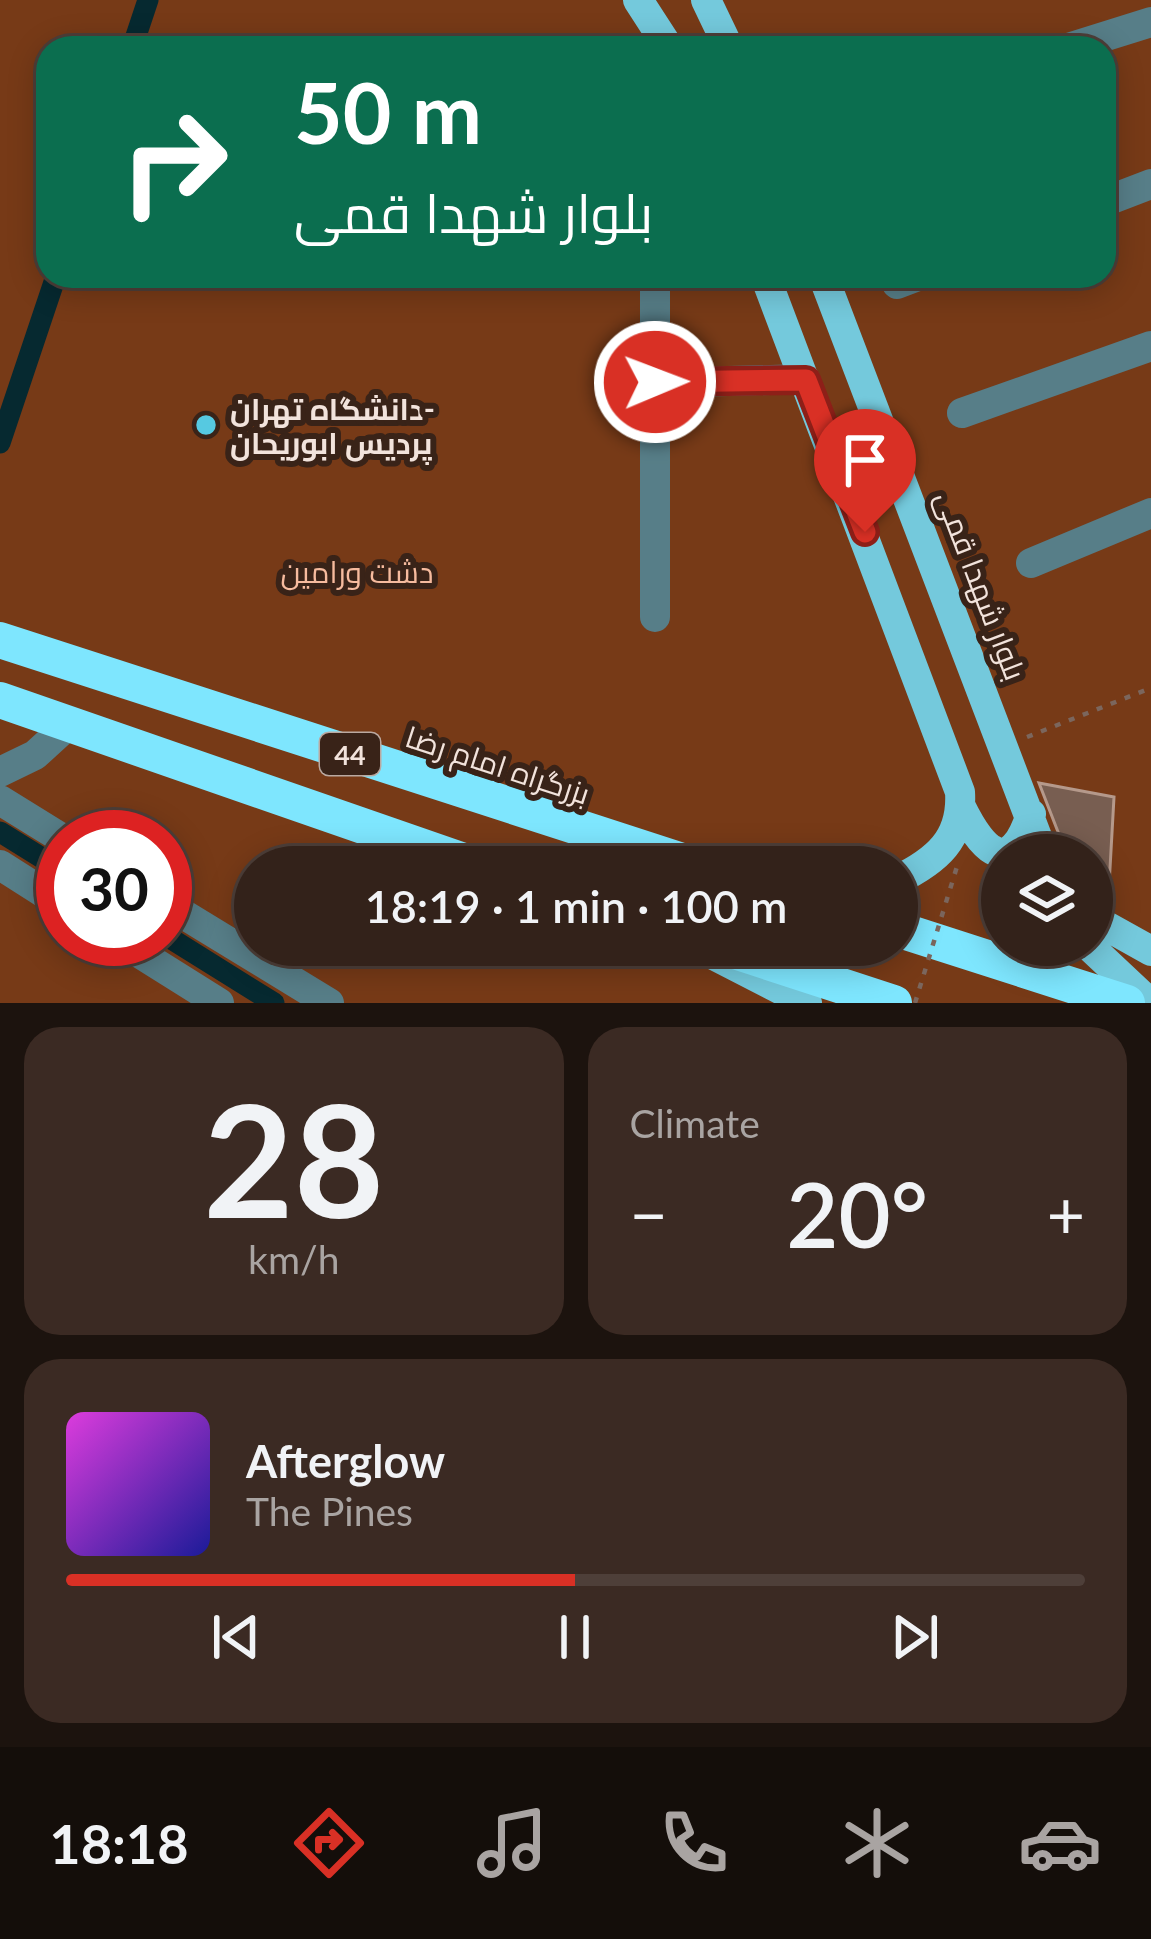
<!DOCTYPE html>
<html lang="en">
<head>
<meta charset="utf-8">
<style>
	:root { --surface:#33221a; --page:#3b2a23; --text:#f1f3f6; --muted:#a9a4a2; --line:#4e3f39; --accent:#d93025 }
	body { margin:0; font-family:Lato,Cairo,sans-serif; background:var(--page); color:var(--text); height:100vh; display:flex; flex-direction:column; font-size:45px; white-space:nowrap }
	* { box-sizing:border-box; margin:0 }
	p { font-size:39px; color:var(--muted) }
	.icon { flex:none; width:66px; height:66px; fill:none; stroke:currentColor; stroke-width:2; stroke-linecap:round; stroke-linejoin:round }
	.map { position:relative; height:1003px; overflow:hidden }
	.drawer { display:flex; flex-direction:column; gap:24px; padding:24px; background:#1c130e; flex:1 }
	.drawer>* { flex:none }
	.top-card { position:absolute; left:36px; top:36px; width:1080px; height:252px; border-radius:36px; box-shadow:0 6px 30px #0003,0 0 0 3px var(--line); background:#0b6e4f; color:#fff; overflow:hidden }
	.buttons { position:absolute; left:981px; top:834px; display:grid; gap:24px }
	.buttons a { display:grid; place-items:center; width:132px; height:132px; border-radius:50%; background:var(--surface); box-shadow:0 6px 30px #0003,0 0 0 3px var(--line); font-size:60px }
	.speed { position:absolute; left:36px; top:810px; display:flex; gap:24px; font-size:60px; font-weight:700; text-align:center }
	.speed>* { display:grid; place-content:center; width:156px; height:156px; border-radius:50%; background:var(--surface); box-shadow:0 6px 30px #0003,0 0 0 3px var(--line); line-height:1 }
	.speed .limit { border:18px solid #d22; background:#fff; color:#111 }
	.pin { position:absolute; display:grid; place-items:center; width:102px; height:102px; color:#fff; margin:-123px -51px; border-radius:50% 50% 50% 0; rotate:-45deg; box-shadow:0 0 12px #0007 }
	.pin .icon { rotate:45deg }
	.me { position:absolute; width:132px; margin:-66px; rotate:89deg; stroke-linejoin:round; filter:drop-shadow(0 0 9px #0008) }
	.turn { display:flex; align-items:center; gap:42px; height:252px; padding:0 60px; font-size:54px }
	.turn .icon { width:156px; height:156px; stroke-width:2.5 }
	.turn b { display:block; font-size:84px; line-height:102px }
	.big { font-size:90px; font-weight:600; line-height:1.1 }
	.drawer .card { flex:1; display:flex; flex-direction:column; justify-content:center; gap:18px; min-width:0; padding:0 42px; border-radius:36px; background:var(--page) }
	.drawer .dial { align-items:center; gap:0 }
	.dial b { font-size:156px; line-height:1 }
	.song { display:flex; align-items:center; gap:36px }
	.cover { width:144px; height:144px; border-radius:18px; background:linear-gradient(135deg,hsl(300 70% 55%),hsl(240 70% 35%)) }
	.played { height:12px; border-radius:6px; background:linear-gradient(90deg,var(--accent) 50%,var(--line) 50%) }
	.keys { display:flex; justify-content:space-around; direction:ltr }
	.heat { display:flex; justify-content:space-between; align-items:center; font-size:66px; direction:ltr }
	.drawer .tiles { flex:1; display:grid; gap:24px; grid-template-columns:1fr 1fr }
	.card:last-child { grid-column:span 2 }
	.trip { position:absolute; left:234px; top:846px; width:684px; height:120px; border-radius:60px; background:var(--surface); box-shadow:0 6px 30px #0003,0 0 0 3px var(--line); font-weight:600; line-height:120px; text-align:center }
	.dock { display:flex; height:192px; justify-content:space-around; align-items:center; background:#140e0a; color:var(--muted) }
	.dock .icon { width:84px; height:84px }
	.dock .on { color:var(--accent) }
	.dock b { font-size:54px; color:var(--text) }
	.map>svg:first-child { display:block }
</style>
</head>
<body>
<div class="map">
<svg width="1151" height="1003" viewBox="0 0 1151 1003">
	<rect width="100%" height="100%" fill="#442d22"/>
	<path fill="#773a17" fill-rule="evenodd" d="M 0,0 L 1151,0 L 1151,1003 L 0,1003 ZM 48,48 L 1104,48 L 1104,276 L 48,276 ZM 63,837 L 165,837 L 165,939 L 63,939 ZM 1002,855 L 1092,855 L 1092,945 L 1002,945 ZM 255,867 L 897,867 L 897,945 L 255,945 Z"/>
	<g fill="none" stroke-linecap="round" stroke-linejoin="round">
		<path stroke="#062930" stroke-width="21" d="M 132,48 L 148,0
			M 0,443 L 56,276
			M 0,832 L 63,871
			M 165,935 L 274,1003"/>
	</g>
	<path fill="#785e51" stroke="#b5998b" stroke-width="3" d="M 1039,783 L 1114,797 L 1108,904 L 1092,899 L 1092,855 L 1067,855 Z"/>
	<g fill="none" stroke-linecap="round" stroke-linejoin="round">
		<path stroke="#7b665d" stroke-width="4.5" stroke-dasharray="6 9" stroke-linecap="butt" d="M 1027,737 L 1151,688"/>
		<path stroke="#577e88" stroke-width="30" d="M 1068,48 L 1151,22
			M 1104,202 L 1151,184
			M 655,276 L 655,617
			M 897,284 L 918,276
			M 655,383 L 805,379
			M 962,413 L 1151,346
			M 1031,563 L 1151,513
			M 0,772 L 35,755 L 69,724
			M 0,800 L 63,839
			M 0,865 L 63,905
			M 165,903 L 329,1003
			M 117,939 L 219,1003"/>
		<path stroke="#74c9dc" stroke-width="30" d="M 638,0 L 669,48
			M 706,0 L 729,48
			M 765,276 L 960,792 C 963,839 936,861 897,880
			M 823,276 L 1044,855
			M 961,807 C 983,852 1010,879 1031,814
			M 1092,918 L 1151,951
			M 694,945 L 807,1003
			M 1088,945 L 1150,1003"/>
		<path stroke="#7ee6fe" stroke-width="36" d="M 0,640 L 701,867
			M 0,700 L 481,867
			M 897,929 L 1127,1003
			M 716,945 L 894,1003"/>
		<path stroke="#7b665d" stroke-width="4.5" stroke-dasharray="6 9" stroke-linecap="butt" d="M 915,1003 L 959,860"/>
	</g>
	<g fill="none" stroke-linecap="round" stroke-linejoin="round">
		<defs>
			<path id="route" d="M 655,382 L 806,380 L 865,532"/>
		</defs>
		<use href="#route" stroke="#8d1f18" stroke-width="30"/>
		<use href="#route" stroke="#d93025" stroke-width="21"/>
	</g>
	<circle fill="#56c9e1" stroke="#392318" stroke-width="4.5" cx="206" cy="425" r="12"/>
	<g text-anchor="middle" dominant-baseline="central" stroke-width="12" stroke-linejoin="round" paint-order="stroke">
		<rect fill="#392318" stroke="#baa9a1" stroke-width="3" x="320" y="733" width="60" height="42" rx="9"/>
		<g font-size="27" font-weight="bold" fill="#f2e3dc">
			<text x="350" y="754">44</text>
		</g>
		<g font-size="30" font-weight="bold" fill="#f2e3dc" stroke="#392318" text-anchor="start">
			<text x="230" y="408">دانشگاه تهران-<tspan x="230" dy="34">پردیس ابوریحان</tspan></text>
		</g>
		<g font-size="30" fill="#f6bb9e" stroke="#392318">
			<text x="357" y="571">دشت ورامین</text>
		</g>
		<g font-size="30" fill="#f2e3dc" stroke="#392318">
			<text transform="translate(982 585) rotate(69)">بلوار شهدا قمی</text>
			<text transform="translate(498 764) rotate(18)">بزرگراه امام رضا</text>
		</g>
	</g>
</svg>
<div class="buttons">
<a><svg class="icon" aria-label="layers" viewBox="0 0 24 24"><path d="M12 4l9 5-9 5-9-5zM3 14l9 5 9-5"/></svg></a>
</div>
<div class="speed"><div class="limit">30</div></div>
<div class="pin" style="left:865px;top:532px;background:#d93025"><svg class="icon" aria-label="arrive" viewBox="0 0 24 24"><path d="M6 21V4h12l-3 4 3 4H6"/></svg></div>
<svg class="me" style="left:655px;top:382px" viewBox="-20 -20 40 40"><circle r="17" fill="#d93025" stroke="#fff" stroke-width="3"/><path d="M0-11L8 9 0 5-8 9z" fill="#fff"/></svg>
<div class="trip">18:19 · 1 min · 100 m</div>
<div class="top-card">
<div class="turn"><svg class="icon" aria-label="right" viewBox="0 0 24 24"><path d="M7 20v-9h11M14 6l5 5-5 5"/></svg><div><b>50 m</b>بلوار شهدا قمی</div></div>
</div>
</div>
<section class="drawer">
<div class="tiles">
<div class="card dial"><b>28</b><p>km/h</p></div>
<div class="card"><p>Climate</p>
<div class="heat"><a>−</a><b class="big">20°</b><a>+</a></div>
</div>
<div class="card">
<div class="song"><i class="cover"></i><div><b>Afterglow</b><p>The Pines</p></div></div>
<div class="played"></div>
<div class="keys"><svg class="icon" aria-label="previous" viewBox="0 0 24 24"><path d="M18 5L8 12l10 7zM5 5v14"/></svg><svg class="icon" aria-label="pause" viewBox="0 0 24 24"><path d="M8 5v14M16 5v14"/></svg><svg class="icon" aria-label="next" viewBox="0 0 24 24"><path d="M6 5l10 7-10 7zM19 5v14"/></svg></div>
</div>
</div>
</section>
<nav class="dock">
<b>18:18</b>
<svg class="icon on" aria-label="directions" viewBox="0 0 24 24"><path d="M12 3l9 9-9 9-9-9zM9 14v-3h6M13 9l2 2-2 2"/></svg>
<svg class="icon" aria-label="music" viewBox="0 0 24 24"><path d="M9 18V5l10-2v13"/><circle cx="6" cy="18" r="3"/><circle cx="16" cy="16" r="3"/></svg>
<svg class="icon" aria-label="phone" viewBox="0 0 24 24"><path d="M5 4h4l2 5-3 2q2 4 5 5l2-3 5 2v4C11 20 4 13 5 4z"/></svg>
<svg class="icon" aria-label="climate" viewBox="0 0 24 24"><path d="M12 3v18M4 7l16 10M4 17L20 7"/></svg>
<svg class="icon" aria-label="car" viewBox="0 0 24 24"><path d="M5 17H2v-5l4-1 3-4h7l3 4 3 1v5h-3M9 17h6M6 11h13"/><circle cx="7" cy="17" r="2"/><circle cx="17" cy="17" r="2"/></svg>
</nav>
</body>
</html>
